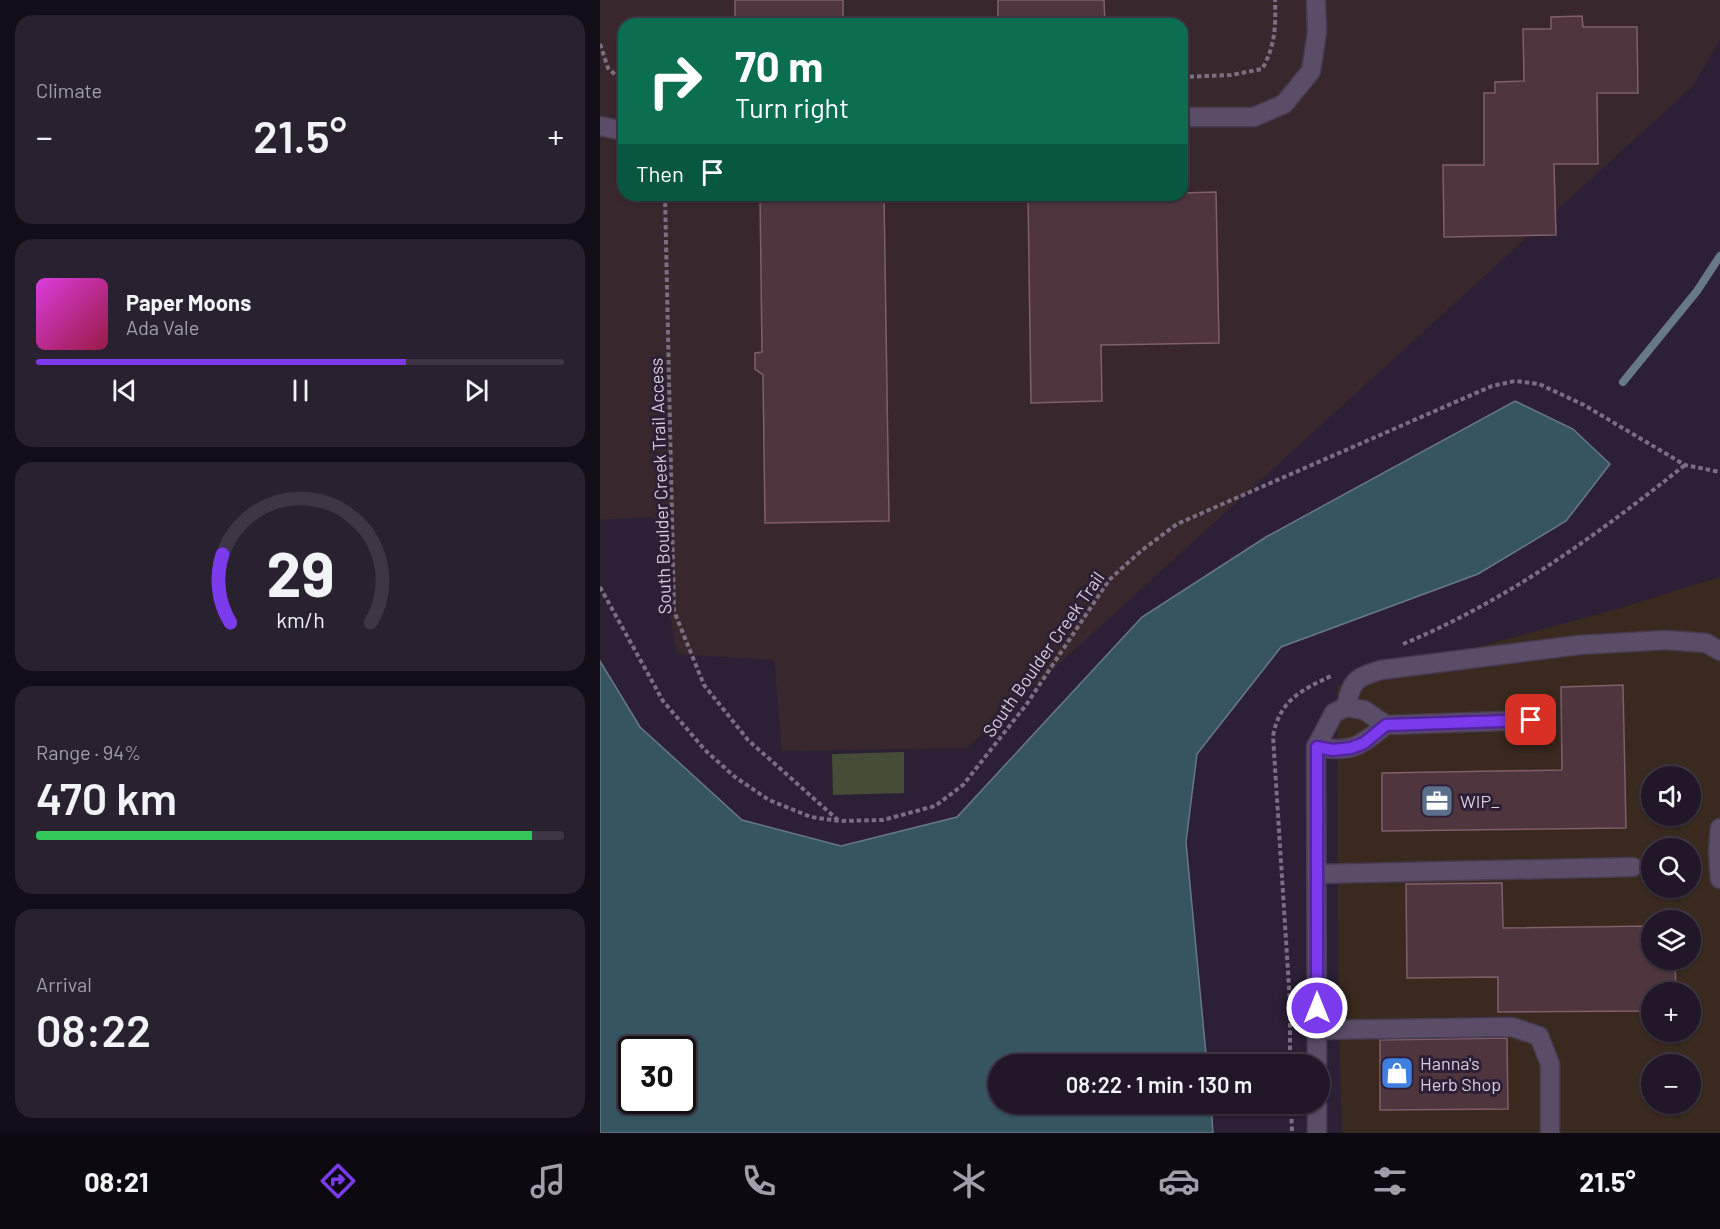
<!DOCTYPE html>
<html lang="en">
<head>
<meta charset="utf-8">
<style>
	:root { --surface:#211728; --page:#292030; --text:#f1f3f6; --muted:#a29fa8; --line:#3e3645; --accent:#7c3aed }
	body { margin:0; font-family:Barlow,sans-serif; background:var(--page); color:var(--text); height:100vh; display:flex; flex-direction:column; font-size:22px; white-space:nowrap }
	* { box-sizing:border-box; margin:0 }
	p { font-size:20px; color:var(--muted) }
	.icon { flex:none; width:33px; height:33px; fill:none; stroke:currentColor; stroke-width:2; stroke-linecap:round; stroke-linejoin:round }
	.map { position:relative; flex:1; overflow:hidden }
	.sheet { display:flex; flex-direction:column; gap:15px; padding:15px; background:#120d16; width:600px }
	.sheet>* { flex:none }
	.hud { position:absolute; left:18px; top:18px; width:570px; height:183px; border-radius:18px; box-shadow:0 2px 4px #0004,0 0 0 2px var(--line); background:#0b6e4f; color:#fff; overflow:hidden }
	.controls { position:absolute; left:1041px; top:766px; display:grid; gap:12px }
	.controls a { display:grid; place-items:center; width:60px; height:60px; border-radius:50%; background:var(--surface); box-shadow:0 2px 4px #0004,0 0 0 2px var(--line); font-size:30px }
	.speed { position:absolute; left:18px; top:1036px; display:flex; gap:12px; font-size:30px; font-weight:700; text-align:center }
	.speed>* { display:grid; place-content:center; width:78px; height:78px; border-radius:50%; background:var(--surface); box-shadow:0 2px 4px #0004,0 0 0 2px var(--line); line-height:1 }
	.speed .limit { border:3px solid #111; border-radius:9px; background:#fff; color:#111 }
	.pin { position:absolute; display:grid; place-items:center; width:51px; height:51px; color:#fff; margin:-26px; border-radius:12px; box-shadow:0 3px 9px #0006 }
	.me { position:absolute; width:66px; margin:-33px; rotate:0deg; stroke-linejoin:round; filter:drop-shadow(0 0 4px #0008) }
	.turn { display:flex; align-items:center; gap:21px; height:126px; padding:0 18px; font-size:27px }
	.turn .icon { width:78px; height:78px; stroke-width:2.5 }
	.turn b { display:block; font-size:42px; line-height:51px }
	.then { display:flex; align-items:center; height:57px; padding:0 18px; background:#0003; gap:12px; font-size:22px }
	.big { font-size:45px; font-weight:600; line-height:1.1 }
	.sheet .widget { flex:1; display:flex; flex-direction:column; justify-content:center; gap:9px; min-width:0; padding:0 21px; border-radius:18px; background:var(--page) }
	.sheet .dial { align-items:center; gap:0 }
	.dial svg { height:156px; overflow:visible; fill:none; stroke:var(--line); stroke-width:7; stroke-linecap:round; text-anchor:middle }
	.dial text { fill:var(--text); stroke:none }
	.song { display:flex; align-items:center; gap:18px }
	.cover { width:72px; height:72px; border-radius:9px; background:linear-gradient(135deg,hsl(300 70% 55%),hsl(340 70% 35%)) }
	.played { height:6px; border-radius:3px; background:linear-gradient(90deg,var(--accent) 70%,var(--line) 70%) }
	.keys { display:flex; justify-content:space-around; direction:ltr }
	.heat { display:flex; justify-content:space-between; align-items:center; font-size:33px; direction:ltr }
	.charge { height:9px; border-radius:4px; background:linear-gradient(90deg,#34c759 94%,var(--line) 0) }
	.trip { position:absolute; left:388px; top:1054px; width:342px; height:60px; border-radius:30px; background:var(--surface); box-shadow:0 2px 4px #0004,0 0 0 2px var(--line); font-weight:600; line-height:60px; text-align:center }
	.tab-bar { display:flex; height:96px; justify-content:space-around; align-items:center; background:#0d0910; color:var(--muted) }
	.tab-bar .icon { width:42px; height:42px }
	.tab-bar .selected { color:var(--accent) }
	.tab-bar b { font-size:27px; color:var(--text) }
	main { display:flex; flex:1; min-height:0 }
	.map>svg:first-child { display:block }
</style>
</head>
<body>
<main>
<section class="sheet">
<div class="widget"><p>Climate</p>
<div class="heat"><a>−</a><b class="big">21.5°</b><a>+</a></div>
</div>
<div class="widget">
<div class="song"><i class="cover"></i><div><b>Paper Moons</b><p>Ada Vale</p></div></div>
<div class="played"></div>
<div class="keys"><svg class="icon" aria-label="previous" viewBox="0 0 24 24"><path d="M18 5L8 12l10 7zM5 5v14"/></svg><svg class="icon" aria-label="pause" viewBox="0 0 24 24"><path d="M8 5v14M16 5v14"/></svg><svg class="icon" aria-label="next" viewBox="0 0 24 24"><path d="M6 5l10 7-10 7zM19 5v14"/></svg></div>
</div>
<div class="widget dial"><svg viewBox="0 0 100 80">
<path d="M14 69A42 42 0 1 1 86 69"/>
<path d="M14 69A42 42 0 0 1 10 34" stroke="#7c3aed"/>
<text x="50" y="56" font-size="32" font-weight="700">29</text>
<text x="50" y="72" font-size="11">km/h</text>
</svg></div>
<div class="widget"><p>Range · 94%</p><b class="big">470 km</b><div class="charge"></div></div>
<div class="widget"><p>Arrival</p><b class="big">08:22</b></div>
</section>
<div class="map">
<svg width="1120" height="1133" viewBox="0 0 1120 1133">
	<rect width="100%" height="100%" fill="#2c1f36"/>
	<path fill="#39272e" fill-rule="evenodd" d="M 0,0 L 1120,0 L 1120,40 L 1093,86 L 367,748 L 182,751 L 174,660 L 77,654 L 52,517 L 0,520 ZM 24,24 L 582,24 L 582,195 L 24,195 Z"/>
	<path fill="#39291f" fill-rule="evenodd" d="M 1120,577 L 1120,1133 L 742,1133 L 738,995 L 737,685 L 1014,610 ZM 1052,777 L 1090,777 L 1090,816 L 1052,816 ZM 1052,849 L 1090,849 L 1090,888 L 1052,888 ZM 1052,921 L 1090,921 L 1090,960 L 1052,960 ZM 1052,993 L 1090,993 L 1090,1032 L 1052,1032 ZM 1052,1065 L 1090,1065 L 1090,1104 L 1052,1104 Z"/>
	<path fill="#454d36" d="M 304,752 L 304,793 L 233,795 L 232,754 Z"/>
	<path fill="#375561" stroke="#677986" stroke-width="1.5" fill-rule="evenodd" d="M 915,401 L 973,429 L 1010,464 L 966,521 L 878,574 L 681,647 L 597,754 L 586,842 L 607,1065 L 399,1065 L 399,1104 L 611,1104 L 613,1133 L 0,1133 L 0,661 L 40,727 L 142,820 L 241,846 L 357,817 L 542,617 L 666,537 ZM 32,1050 L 82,1050 L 82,1101 L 32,1101 Z"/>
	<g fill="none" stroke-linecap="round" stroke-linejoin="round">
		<path stroke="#677986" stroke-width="8" d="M 1023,382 L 1097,291 L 1120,256"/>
	</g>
	<path fill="#4f353e" stroke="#7f5f69" stroke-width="1.5" d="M 135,0 L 243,0 L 243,24 L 135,24 Z
		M 398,0 L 504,0 L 505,24 L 398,24 Z
		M 982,16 L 983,27 L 1037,27 L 1038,93 L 997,93 L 998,164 L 954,164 L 956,235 L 844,237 L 843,165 L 884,165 L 884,93 L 895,93 L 895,82 L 924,81 L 923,29 L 951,29 L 951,17 Z
		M 616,192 L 619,343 L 501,345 L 502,401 L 431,403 L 428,195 L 582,195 L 582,193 Z
		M 160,195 L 284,195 L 289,521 L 165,523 L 163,375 L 155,369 L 155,353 L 162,352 Z
		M 1023,685 L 1026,828 L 782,831 L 782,773 L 962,770 L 961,687 Z
		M 902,883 L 903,928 L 1052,926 L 1052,960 L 1075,960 L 1076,993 L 1052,993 L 1052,1011 L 898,1012 L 898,977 L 807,978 L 806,884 Z
		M 907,1038 L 908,1109 L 780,1110 L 780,1040 Z"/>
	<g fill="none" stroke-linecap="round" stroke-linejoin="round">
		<defs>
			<path id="minor" d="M 582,117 L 654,117 L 684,104 L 711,71 L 717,32 L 716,0
				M 0,126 L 24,131
				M 746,707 C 752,680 755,678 781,670 L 979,645 L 1066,640 L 1106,643 L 1120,651
				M 716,747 C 753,753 758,747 786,725
				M 1120,828 L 1118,851 L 1120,879
				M 717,874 L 1033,867
				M 717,1030 L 912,1027 L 939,1036 L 950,1064 L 950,1133
				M 717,1065 L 716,747 L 734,713 L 746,707 L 764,710 L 786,725 L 931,720
				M 717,1104 L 717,1133"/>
		</defs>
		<use href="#minor" stroke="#463b4f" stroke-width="21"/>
		<path stroke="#7a6f82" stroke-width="4" stroke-dasharray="4.5 3" stroke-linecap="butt" d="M 0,44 L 8,68 L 24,83
			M 582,77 L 631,75 L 662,69 C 675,47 676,26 675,0
			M 65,195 L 74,611 L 104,685 L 148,740 L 239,821
			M 0,587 L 63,701 L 105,750 L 135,777 L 169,800 L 211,817 L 240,821 L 283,820 L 335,806 L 363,785 L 426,705 L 509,580 L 541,551 L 577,524 L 892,386 L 915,381 L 939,384 L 984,405 L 1085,465 L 1120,472
			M 803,644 C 907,601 998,534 1085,465
			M 690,1065 L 690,1003 L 673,736 C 680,699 702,690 733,675
			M 691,1104 L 692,1133"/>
		<use href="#minor" stroke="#5b4d67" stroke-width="18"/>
	</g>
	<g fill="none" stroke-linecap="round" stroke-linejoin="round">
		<defs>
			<path id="route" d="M 717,1008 L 717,747 L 733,750 L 751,748 L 764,743 L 786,725 L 931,720"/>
		</defs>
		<use href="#route" stroke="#51269a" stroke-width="15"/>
		<use href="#route" stroke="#7c3aed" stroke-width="10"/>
	</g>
	<defs>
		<symbol id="office-square" viewBox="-11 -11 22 22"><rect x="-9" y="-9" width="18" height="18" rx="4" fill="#5c6f8a" stroke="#2c1f36"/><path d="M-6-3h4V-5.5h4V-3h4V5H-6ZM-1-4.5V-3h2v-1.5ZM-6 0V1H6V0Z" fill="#fff"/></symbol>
		<symbol id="shop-square" viewBox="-11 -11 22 22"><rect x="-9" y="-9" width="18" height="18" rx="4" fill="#3f7fe0" stroke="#2c1f36"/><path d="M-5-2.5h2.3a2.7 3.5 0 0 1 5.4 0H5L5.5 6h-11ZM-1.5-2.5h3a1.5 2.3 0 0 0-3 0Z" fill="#fff"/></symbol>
	</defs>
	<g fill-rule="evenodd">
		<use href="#office-square" x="818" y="782" width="38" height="38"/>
		<use href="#shop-square" x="778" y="1054" width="38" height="38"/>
	</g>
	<g text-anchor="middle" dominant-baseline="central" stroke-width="6" stroke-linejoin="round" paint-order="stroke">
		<g font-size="18" fill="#d6cedd" stroke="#2c1f36">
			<text transform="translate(60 486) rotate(-92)">South Boulder Creek Trail Access</text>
			<text transform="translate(443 654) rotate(-55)">South Boulder Creek Trail</text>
		</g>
		<g font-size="18" fill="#d6cedd" stroke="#2c1f36" text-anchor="start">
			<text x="860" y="801">WIP_</text>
			<text x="820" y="1063">Hanna's<tspan x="820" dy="21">Herb Shop</tspan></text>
		</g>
	</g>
</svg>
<div class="controls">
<a><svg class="icon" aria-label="sound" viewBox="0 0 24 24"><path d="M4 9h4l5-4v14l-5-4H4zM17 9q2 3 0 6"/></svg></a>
<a><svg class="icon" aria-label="search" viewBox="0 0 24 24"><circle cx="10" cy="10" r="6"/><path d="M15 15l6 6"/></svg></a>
<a><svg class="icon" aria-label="layers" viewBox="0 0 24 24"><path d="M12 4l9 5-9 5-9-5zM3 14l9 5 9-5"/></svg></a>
<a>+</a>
<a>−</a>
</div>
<div class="speed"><div class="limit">30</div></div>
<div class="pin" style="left:931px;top:720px;background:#d93025"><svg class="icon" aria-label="arrive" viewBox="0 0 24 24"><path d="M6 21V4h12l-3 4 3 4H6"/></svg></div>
<svg class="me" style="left:717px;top:1008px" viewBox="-20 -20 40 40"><circle r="17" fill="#7c3aed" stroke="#fff" stroke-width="3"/><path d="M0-11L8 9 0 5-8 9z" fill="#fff"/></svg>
<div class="trip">08:22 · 1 min · 130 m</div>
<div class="hud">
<div class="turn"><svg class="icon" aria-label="right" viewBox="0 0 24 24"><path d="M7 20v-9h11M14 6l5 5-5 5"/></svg><div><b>70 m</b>Turn right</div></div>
<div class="then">Then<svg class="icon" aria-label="arrive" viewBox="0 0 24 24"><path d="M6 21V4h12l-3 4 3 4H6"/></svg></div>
</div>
</div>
</main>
<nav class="tab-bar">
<b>08:21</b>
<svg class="icon selected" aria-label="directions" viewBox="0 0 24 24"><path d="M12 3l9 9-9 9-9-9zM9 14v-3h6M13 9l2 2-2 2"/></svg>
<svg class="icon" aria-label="music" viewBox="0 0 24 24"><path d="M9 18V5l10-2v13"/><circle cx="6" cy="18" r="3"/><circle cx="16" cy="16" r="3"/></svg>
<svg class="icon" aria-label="phone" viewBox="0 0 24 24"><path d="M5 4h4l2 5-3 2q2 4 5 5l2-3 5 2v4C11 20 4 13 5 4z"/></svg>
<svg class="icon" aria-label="climate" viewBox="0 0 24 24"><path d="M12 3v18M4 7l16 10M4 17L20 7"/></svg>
<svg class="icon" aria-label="car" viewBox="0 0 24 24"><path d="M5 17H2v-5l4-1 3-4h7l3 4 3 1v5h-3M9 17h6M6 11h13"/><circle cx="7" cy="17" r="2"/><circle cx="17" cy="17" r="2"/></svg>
<svg class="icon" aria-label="filters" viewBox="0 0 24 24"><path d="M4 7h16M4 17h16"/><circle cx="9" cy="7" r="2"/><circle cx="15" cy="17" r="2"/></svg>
<b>21.5°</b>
</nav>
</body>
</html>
